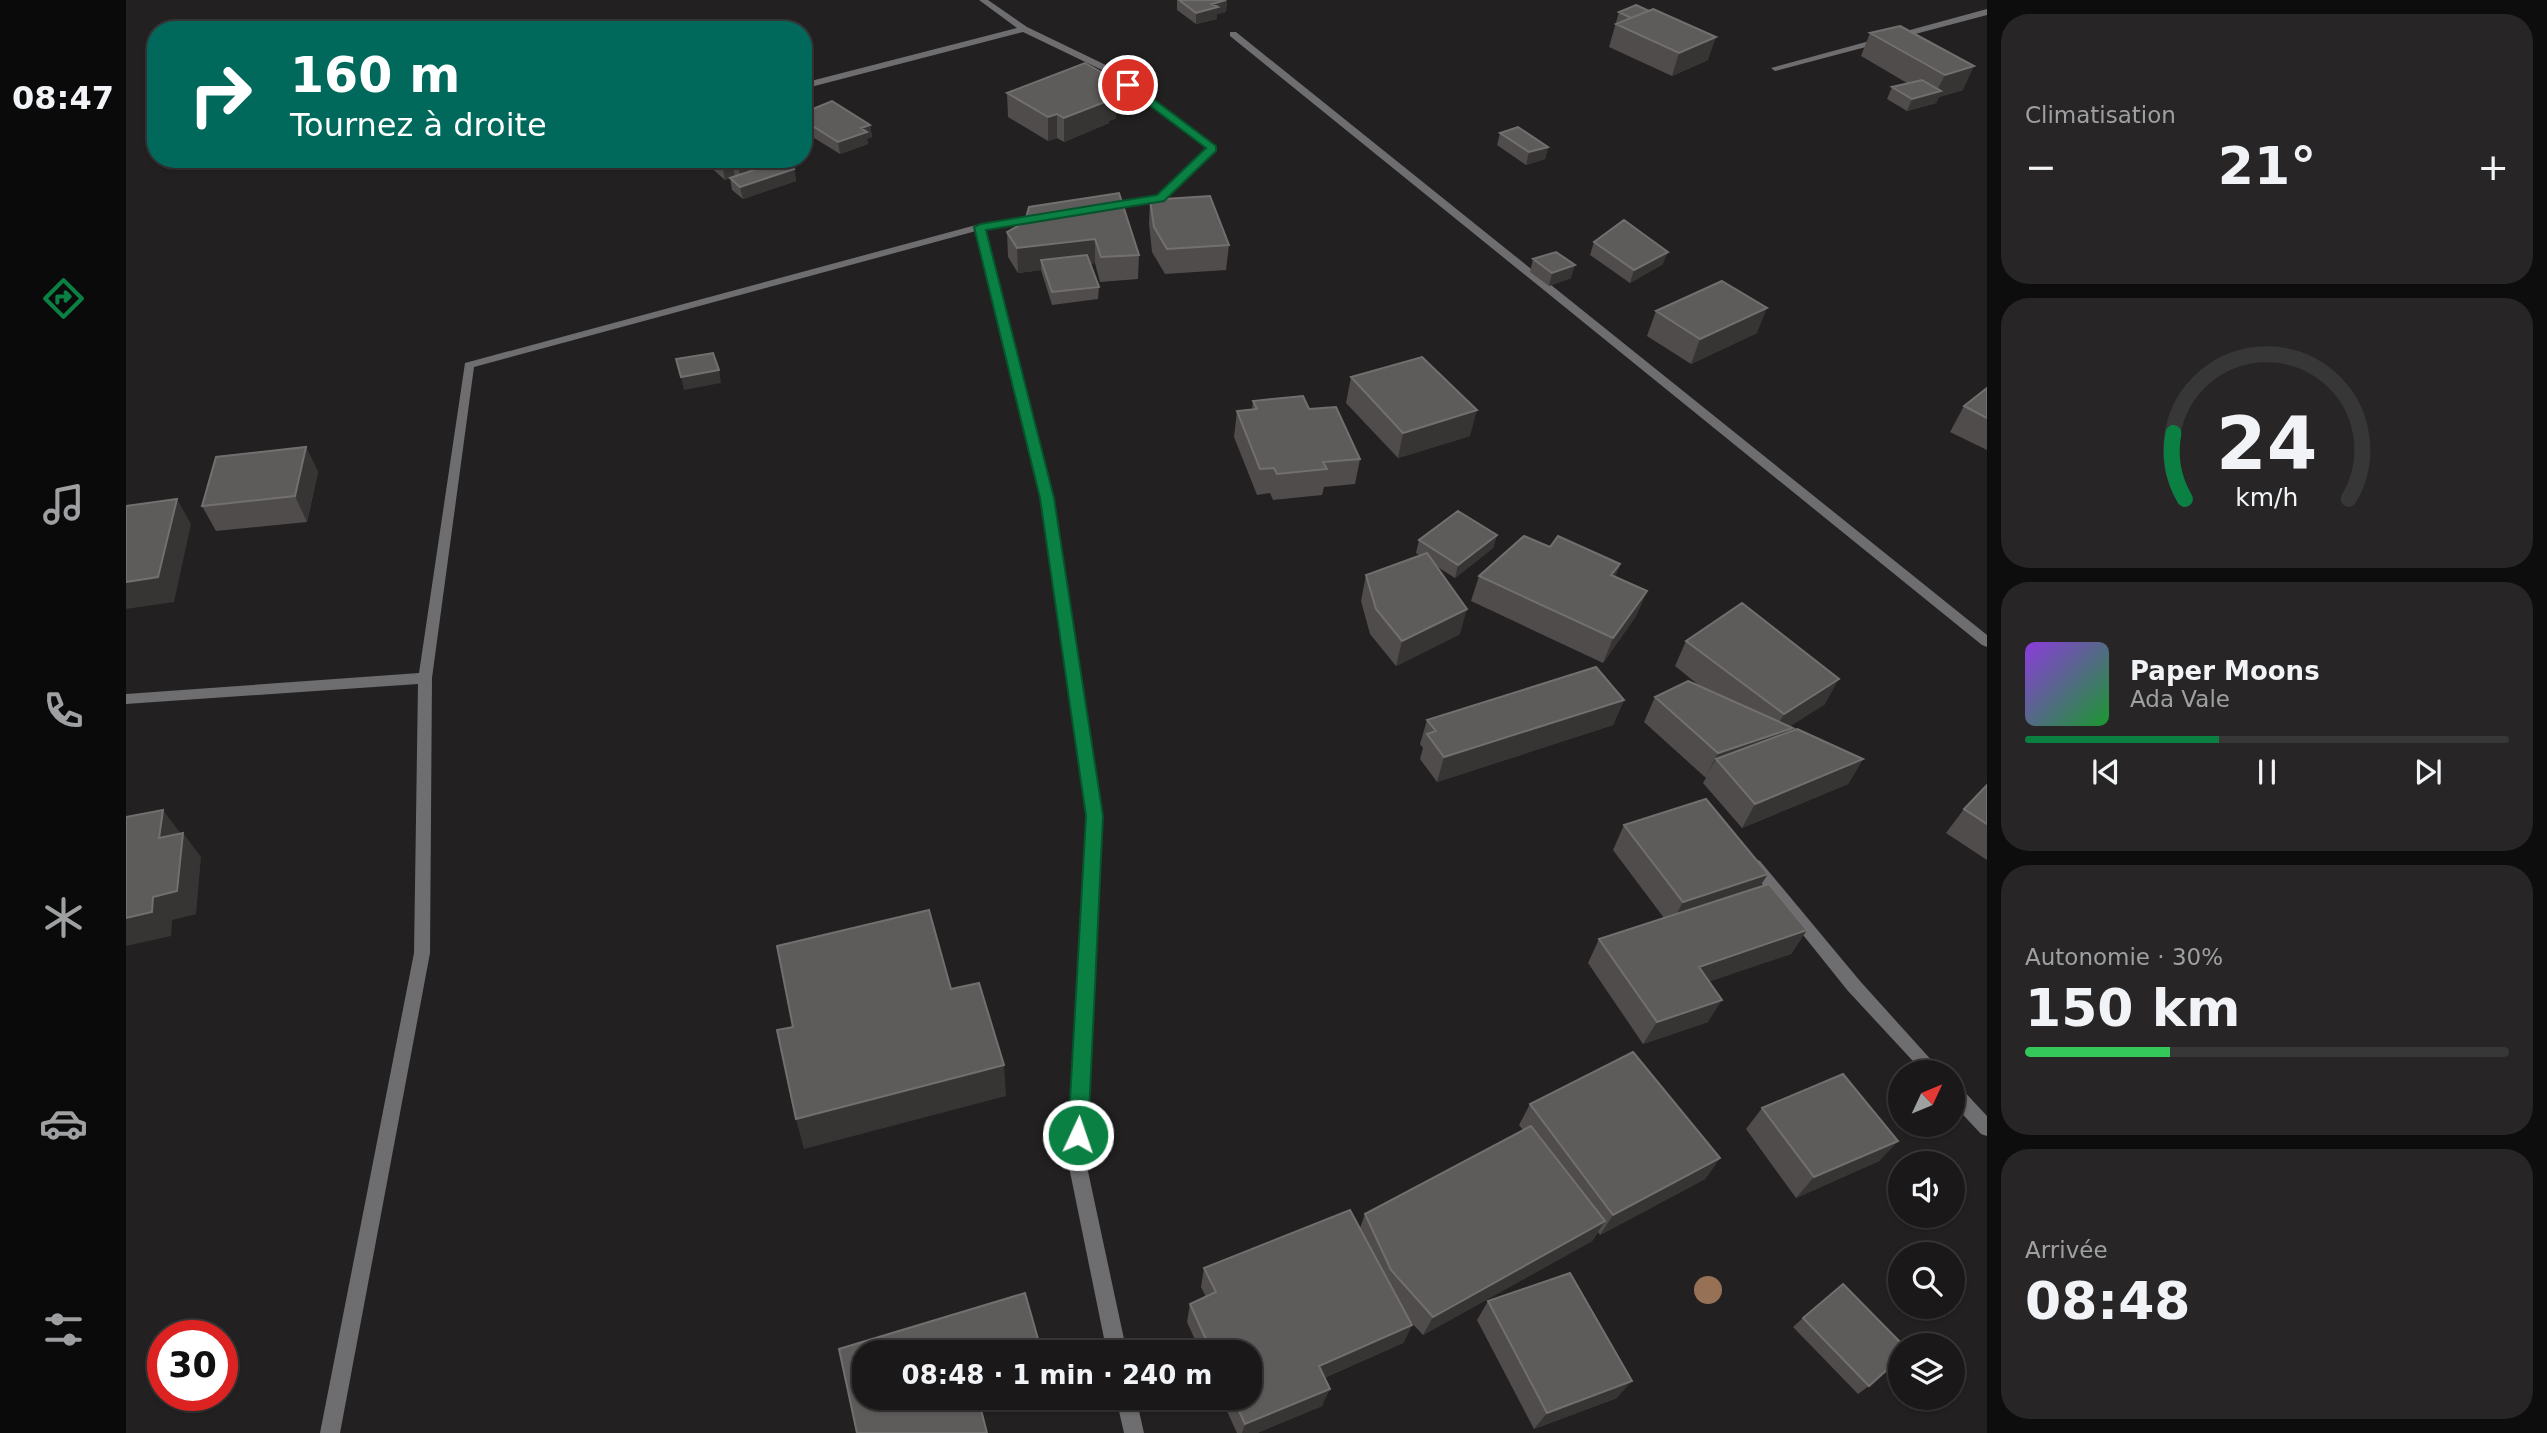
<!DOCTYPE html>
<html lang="fr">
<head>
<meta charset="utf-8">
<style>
	:root { --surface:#1a1819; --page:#272526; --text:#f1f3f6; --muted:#9fa0a2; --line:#383738; --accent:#0b8043 }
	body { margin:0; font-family:"DejaVu Sans",sans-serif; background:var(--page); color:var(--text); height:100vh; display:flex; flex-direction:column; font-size:26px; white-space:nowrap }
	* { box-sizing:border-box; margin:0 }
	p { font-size:23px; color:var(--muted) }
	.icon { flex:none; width:38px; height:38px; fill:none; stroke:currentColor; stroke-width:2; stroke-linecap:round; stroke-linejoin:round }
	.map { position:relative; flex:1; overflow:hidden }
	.sheet { display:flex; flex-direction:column; gap:14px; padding:14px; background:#0e0d0e; width:560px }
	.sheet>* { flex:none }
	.banner { position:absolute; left:21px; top:21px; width:665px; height:147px; border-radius:28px; box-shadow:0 2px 5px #0004,0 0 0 2px var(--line); background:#00695c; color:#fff; overflow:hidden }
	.needle { width:46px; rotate:46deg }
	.tools { position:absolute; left:1762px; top:1060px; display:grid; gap:14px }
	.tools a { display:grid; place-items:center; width:77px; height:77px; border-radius:50%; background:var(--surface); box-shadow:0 2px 5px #0004,0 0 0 2px var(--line); font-size:35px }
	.speed { position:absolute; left:21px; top:1320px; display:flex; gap:14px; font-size:35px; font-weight:700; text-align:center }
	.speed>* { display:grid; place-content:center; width:91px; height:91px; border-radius:50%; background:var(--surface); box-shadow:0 2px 5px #0004,0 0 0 2px var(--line); line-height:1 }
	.speed .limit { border:10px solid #d22; background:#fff; color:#111 }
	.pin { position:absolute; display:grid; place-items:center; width:60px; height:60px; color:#fff; margin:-30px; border:4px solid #fff; border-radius:50%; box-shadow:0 2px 7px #0007 }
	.me { position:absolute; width:77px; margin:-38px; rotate:3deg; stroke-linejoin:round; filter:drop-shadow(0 0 5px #0008) }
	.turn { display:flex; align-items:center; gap:24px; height:147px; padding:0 28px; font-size:32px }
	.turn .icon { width:91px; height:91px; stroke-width:2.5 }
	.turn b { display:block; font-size:49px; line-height:60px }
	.big { font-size:52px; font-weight:800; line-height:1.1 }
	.sheet .card { flex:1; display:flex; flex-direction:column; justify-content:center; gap:10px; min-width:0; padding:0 24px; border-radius:28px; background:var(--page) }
	.sheet .dial { align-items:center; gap:0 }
	.dial svg { height:182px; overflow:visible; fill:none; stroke:var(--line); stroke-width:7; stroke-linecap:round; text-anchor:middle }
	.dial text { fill:var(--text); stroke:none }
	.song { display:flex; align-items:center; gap:21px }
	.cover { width:84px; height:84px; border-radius:10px; background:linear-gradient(135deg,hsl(270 70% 55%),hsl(130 70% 35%)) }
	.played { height:7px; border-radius:4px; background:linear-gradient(90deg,var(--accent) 40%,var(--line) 40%) }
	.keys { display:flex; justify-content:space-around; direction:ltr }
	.heat { display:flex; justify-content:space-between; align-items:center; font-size:38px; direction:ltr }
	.charge { height:10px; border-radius:5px; background:linear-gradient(90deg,#34c759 30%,var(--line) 0) }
	.trip { position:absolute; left:726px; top:1340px; width:410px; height:70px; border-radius:28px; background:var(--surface); box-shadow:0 2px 5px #0004,0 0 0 2px var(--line); font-weight:800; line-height:70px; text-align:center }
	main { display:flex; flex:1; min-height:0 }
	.tabs { display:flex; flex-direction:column; width:126px; justify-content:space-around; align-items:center; background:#0a0a0a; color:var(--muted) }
	.tabs .icon { width:49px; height:49px }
	.tabs .current { color:var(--accent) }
	.tabs b { font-size:32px; color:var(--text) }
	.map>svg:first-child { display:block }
</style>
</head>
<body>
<main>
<nav class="tabs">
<b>08:47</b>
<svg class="icon current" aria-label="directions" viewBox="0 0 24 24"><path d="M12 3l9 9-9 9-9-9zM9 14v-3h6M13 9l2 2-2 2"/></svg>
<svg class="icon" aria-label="music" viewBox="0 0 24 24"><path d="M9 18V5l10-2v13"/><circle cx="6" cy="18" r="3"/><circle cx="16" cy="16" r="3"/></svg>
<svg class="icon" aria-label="phone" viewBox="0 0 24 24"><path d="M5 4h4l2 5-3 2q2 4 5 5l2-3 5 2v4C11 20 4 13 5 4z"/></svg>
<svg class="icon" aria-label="climate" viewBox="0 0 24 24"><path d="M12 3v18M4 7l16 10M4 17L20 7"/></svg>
<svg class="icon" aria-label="car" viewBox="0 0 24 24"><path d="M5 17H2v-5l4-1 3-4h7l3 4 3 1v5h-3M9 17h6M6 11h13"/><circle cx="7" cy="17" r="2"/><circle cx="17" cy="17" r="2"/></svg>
<svg class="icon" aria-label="filters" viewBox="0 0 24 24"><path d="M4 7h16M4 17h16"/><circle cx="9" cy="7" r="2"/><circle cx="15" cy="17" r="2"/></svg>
</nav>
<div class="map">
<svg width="1861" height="1433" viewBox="0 0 1861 1433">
	<rect width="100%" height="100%" fill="#232021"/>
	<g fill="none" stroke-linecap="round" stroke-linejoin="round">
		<path fill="#6e6d6f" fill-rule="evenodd" d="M 853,0 L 862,0 L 901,27 L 984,67 L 1091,148 L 1037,200 L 975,209 L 975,205 L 979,204 L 1031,196 L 1080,148 L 978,71 L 897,32 L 677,89 L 677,83 L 891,28 Z
			M 1861,9 L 1861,15 L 1649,71 L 1645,68 Z
			M 1104,32 L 1110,32 L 1861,635 L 1861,647 L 1856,645 L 1104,36 Z
			M 917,214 L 922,217 L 921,219 L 860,229 L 927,498 L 976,816 L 960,1162 L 1001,1353 L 981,1353 L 942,1162 L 962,816 L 915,498 L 850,231 L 348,367 L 306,678 L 304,953 L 214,1433 L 194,1433 L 288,953 L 292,684 L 0,704 L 0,694 L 293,673 L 339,363 L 850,225 Z
			M 1629,859 L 1634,861 L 1734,981 L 1817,1073 L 1798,1073 L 1722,991 L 1624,869 L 1621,865 L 1624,861 Z
			M 1827,1084 L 1833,1086 L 1861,1116 L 1861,1136 L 1855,1134 L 1827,1104 Z
			M 990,1398 L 1010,1398 L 1018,1433 L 998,1433 Z"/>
	</g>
	<circle fill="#967156" cx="1582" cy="1290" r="14"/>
	<path fill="#504c4c" d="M 1051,0 L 1101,0 L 1100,12 L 1091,14 L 1091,19 L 1070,24 L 1051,10 Z
		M 1510,5 L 1582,60 L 1546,76 L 1483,47 L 1493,12 Z
		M 1774,26 L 1837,90 L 1813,97 L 1810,103 L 1781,111 L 1761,99 L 1766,87 L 1781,83 L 1735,56 L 1744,33 Z
		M 990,87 L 994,88 L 993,112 L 990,113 L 990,118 L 983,121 L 983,123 L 938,142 L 931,138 L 922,141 L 882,117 L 881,93 Z
		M 677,113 L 744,125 L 746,137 L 741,139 L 742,144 L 714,154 L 677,131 Z
		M 1374,133 L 1422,147 L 1419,159 L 1400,165 L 1371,145 Z
		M 575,159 L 659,159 L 657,160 L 668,169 L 670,181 L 617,199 L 606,190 L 604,178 L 599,180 Z
		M 1024,200 L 1103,245 L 1100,270 L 1039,274 L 1026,252 L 1023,224 Z
		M 903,207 L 1013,255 L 1012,279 L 974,282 L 969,263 L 964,264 L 973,287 L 972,299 L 926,305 L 915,270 L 892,273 L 882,257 L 881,232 L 899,222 Z
		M 1468,242 L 1537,264 L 1504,283 L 1464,255 Z
		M 1407,259 L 1445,278 L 1423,286 L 1404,272 Z
		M 1530,311 L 1631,333 L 1565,364 L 1521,336 Z
		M 1225,377 L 1344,436 L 1272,458 L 1220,403 Z
		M 1861,388 L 1861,450 L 1824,432 L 1838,406 Z
		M 1127,401 L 1183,409 L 1234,459 L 1229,484 L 1198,487 L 1196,495 L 1147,500 L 1144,493 L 1131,495 L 1108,437 L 1111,411 L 1126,410 Z
		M 180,447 L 192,472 L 181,522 L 90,531 L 76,506 Z
		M 1371,535 L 1367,548 L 1329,578 L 1310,566 L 1334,634 L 1270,666 L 1244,634 L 1235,601 L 1240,575 L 1293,555 L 1290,553 L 1293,540 Z
		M 1424,547 L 1494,564 L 1489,577 L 1521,591 L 1510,616 L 1477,663 L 1345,601 L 1353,576 Z
		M 1560,641 L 1699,704 L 1664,726 L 1665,732 L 1737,759 L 1722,784 L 1616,828 L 1577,783 L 1580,778 L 1518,722 L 1529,697 L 1575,687 L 1549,666 Z
		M 1498,700 L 1487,725 L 1311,782 L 1294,759 L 1297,748 L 1294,744 L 1301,720 Z
		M 1861,785 L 1861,860 L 1820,833 L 1838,809 Z
		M 1498,825 L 1633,887 L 1681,930 L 1665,954 L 1583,981 L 1582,1022 L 1517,1044 L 1462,963 L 1473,939 L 1538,918 L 1487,850 Z
		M 1404,1104 L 1594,1158 L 1579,1179 L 1474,1235 L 1472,1232 L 1466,1241 L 1297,1335 L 1282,1319 L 1286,1325 L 1277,1343 L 1198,1378 L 1196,1406 L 1131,1433 L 1111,1433 L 1095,1398 L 1124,1398 L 1124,1353 L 1075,1353 L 1061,1322 L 1064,1304 L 1080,1297 L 1075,1287 L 1078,1268 L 1234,1228 L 1239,1214 L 1397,1130 L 1393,1125 Z
		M 1636,1108 L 1772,1141 L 1753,1161 L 1670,1198 L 1620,1129 Z
		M 1362,1301 L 1491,1398 L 1408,1429 L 1351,1320 Z
		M 1677,1318 L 1743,1386 L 1732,1394 L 1667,1327 Z"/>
	<path fill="#373434" d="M 1101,0 L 1100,12 L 1091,14 L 1091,19 L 1070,24 L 1070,13 L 1086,4 Z
		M 1590,37 L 1582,60 L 1546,76 L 1553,53 Z
		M 1848,66 L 1837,90 L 1813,97 L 1810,103 L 1781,111 L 1786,99 L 1810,92 L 1819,75 Z
		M 991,81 L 990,90 L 994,88 L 993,112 L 990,113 L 990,118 L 983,121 L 983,123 L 938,142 L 938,118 L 985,84 Z
		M 931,114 L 931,138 L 922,141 L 922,117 Z
		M 744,125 L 746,137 L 741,139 L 742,144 L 714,154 L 712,142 L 735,128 Z
		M 1422,147 L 1419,159 L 1400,165 L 1403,152 Z
		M 595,159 L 606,159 L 609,177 L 599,180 Z
		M 611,159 L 659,159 L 645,164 L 615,182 Z
		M 668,169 L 670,181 L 617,199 L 614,187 Z
		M 969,239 L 969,263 L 918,270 L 915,260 L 915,270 L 892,273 L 891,248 Z
		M 1542,252 L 1537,264 L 1504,283 L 1508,270 Z
		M 1449,265 L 1445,278 L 1423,286 L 1426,273 Z
		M 1641,308 L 1631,333 L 1565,364 L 1574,339 Z
		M 593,370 L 595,383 L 558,390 L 555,377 Z
		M 1351,410 L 1344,436 L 1272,458 L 1277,433 Z
		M 180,447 L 192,472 L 181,522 L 169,496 Z
		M 51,499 L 65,524 L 48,602 L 0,609 L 0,582 Z
		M 1371,535 L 1367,548 L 1329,578 L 1332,565 Z
		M 1494,564 L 1485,589 L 1485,575 Z
		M 1521,591 L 1510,616 L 1477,663 L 1487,638 Z
		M 1341,609 L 1334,634 L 1270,666 L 1276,641 Z
		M 1713,679 L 1699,704 L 1657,731 L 1667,728 L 1653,752 L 1590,759 L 1579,778 L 1592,753 L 1647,734 L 1658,714 Z
		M 1498,700 L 1487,725 L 1311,782 L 1318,757 Z
		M 1737,759 L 1722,784 L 1616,828 L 1629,804 Z
		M 37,810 L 55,834 L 33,838 Z
		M 57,833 L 75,857 L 70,914 L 46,920 L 45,936 L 0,946 L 0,918 Z
		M 1642,874 L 1627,897 L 1544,926 L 1557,902 Z
		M 1681,930 L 1665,954 L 1559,990 L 1573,967 Z
		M 1596,1000 L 1582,1022 L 1517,1044 L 1531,1022 Z
		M 878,1065 L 880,1096 L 678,1149 L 670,1119 Z
		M 1772,1141 L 1753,1161 L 1670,1198 L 1688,1177 Z
		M 1594,1158 L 1579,1179 L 1474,1235 L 1487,1215 Z
		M 1479,1221 L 1466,1241 L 1297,1335 L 1307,1317 Z
		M 1286,1325 L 1277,1343 L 1186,1383 L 1193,1366 Z
		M 1506,1381 L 1491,1398 L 1408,1429 L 1421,1413 Z
		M 1204,1389 L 1196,1406 L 1131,1433 L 1116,1433 L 1119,1424 Z
		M 849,1398 L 863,1398 L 850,1403 Z"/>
	<path fill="#5e5b5b" stroke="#726f6f" stroke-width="2" d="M 1053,0 L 1100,0 L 1086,4 L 1092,7 L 1070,13 Z
		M 1510,5 L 1523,11 L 1505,18 L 1493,12 Z
		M 1527,9 L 1590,37 L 1553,53 L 1490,24 Z
		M 1774,26 L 1848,66 L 1819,75 L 1744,33 Z
		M 959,63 L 991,81 L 985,84 L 994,88 L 986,91 L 991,94 L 981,98 L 984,100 L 938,118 L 931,114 L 922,117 L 881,93 Z
		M 1796,80 L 1815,91 L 1786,99 L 1766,87 Z
		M 706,101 L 744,125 L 735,128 L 741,132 L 712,142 L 677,120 L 677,113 Z
		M 1392,127 L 1422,147 L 1403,152 L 1374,133 Z
		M 658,160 L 668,169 L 614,187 L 604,178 Z
		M 993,193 L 1013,255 L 975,257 L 969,239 L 891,248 L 881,232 L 899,222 L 903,207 Z
		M 1084,196 L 1103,245 L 1041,249 L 1028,227 L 1024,200 Z
		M 1498,220 L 1542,252 L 1508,270 L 1468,242 Z
		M 1430,252 L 1449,265 L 1426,273 L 1407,259 Z
		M 961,255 L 973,287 L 926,292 L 915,260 Z
		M 1596,281 L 1641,308 L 1574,339 L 1530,311 Z
		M 587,353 L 593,370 L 555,377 L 550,359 Z
		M 1296,357 L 1351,410 L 1277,433 L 1225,377 Z
		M 1861,388 L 1861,418 L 1838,406 Z
		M 1177,396 L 1183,409 L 1210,407 L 1234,459 L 1197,462 L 1201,469 L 1151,474 L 1148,468 L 1134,469 L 1111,411 L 1131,409 L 1127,401 Z
		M 180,447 L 169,496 L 76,506 L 90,457 Z
		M 51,499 L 32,577 L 0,582 L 0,506 Z
		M 1332,511 L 1371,535 L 1332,565 L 1293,540 Z
		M 1398,536 L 1424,547 L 1432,536 L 1494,564 L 1485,575 L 1521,591 L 1487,638 L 1353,576 Z
		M 1301,553 L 1341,609 L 1276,641 L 1250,609 L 1240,575 Z
		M 1616,603 L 1713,679 L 1658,714 L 1560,641 Z
		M 1470,667 L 1498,700 L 1318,757 L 1301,734 L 1310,731 L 1301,720 Z
		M 1562,681 L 1667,728 L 1592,753 L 1529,697 Z
		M 1671,729 L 1737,759 L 1629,804 L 1590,759 Z
		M 1861,785 L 1861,824 L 1838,809 Z
		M 1580,799 L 1642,874 L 1557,902 L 1498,825 Z
		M 37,810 L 33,838 L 57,833 L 51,891 L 27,897 L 26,912 L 0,918 L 0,817 Z
		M 1643,884 L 1681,930 L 1573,967 L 1596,1000 L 1531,1022 L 1473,939 Z
		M 803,910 L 825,989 L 853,983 L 878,1065 L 670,1119 L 651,1030 L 667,1027 L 651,946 Z
		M 1507,1052 L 1594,1158 L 1487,1215 L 1404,1104 Z
		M 1717,1074 L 1772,1141 L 1688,1177 L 1636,1108 Z
		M 1405,1126 L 1479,1221 L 1307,1317 L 1265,1270 L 1239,1214 Z
		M 1224,1210 L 1286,1325 L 1193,1366 L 1204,1389 L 1119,1424 L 1107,1398 L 1124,1398 L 1124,1353 L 1086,1353 L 1064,1304 L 1090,1292 L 1078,1268 Z
		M 1444,1273 L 1506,1381 L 1421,1413 L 1362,1301 Z
		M 1717,1284 L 1778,1346 L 1774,1346 L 1774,1358 L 1743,1386 L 1677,1318 Z
		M 899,1293 L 916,1353 L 738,1353 L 738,1398 L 852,1398 L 861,1433 L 731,1433 L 713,1349 Z"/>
	<path fill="#0b8043" stroke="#07532c" stroke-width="2" d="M 999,83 L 1006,83 L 1090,146 L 1090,151 L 1038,201 L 860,230 L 928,498 L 977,816 L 962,1135 L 959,1142 L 952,1144 L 945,1142 L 942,1135 L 960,816 L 914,498 L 848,227 L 854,224 L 1031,195 L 1080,148 L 999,87 Z"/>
</svg>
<div class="tools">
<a><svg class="needle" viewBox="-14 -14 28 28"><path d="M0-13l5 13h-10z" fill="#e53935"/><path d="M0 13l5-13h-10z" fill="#9fa0a2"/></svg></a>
<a><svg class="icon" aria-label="sound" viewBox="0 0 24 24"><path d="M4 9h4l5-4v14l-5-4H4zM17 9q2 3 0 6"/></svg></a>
<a><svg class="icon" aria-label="search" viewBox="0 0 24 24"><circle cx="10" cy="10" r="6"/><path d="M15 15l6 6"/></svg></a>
<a><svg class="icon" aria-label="layers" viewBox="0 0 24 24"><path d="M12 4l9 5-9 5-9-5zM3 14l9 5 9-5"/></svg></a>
</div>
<div class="speed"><div class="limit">30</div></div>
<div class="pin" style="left:1002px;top:85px;background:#d93025"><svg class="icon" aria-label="arrive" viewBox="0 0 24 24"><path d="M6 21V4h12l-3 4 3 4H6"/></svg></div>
<svg class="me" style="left:952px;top:1135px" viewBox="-20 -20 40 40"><circle r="17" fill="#0b8043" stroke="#fff" stroke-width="3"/><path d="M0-11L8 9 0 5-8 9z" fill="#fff"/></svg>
<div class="trip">08:48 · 1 min · 240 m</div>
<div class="banner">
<div class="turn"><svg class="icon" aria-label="right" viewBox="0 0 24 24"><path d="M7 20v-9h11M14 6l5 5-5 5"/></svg><div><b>160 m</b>Tournez à droite</div></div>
</div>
</div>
<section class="sheet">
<div class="card"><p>Climatisation</p>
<div class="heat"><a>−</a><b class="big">21°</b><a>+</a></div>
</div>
<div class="card dial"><svg viewBox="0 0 100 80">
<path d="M14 69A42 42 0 1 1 86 69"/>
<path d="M14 69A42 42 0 0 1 9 40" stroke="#0b8043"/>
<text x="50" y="56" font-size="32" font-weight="700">24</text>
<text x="50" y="72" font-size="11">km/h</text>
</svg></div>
<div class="card">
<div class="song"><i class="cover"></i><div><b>Paper Moons</b><p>Ada Vale</p></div></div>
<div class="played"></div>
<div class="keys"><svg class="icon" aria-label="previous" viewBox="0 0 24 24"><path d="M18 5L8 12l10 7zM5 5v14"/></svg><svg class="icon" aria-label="pause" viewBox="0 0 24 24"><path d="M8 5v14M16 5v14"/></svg><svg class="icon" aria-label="next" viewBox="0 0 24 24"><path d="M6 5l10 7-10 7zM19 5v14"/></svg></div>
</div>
<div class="card"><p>Autonomie · 30%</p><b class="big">150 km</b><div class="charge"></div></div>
<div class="card"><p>Arrivée</p><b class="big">08:48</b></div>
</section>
</main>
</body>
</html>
